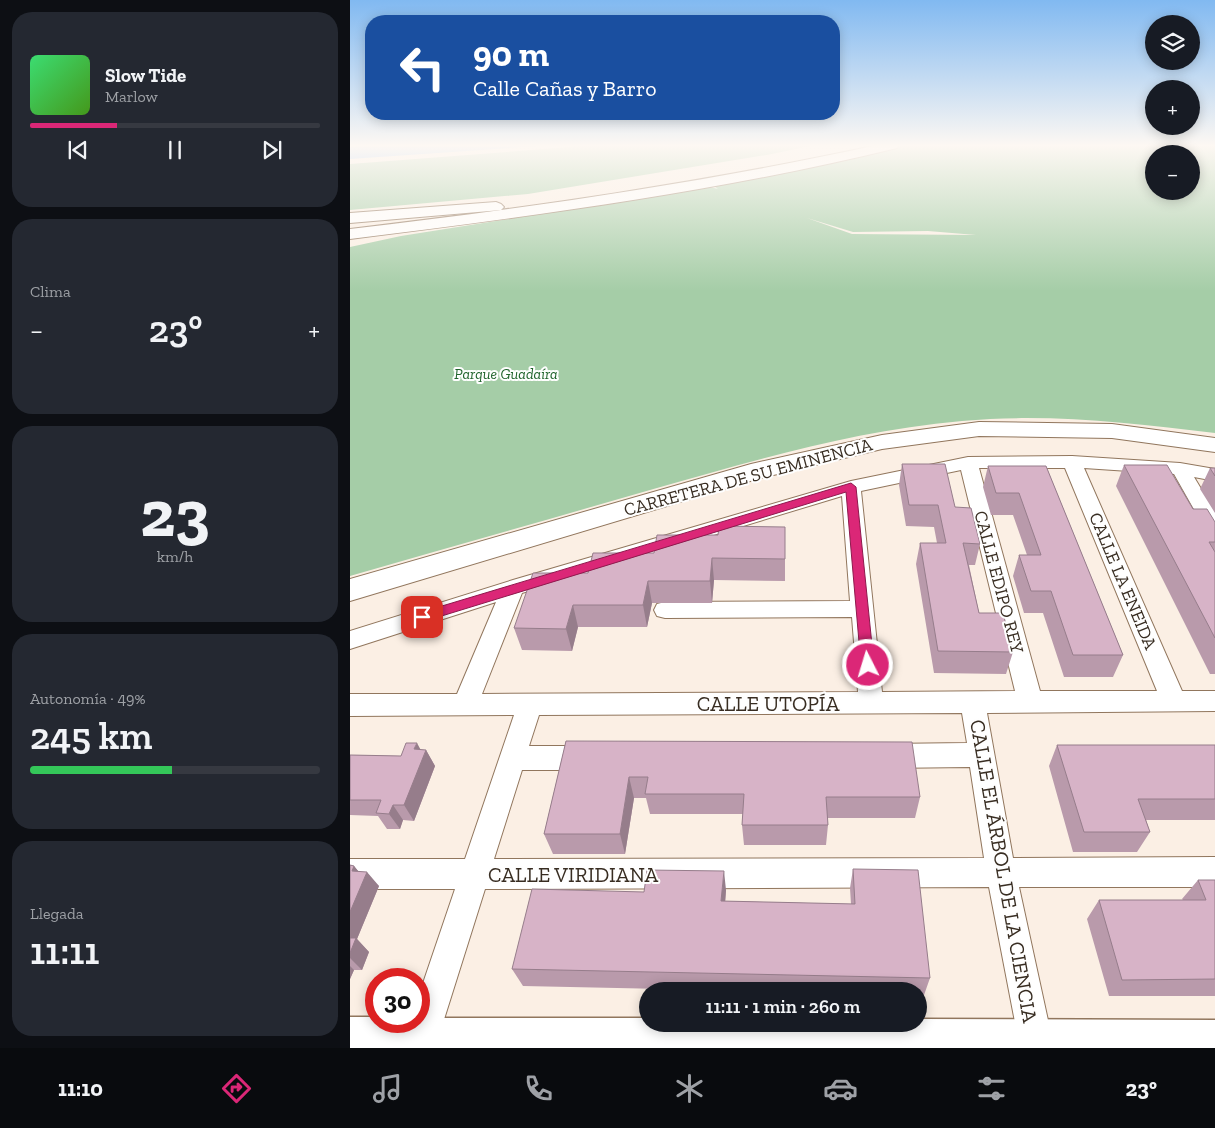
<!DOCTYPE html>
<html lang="es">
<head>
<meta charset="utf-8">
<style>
	:root { --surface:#171b24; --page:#242831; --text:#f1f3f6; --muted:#9ea1a6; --line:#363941; --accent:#db2777 }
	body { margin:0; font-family:"Zilla Slab",serif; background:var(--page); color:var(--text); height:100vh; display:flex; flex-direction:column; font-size:19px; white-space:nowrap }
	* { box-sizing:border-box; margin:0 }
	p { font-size:16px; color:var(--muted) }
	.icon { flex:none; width:28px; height:28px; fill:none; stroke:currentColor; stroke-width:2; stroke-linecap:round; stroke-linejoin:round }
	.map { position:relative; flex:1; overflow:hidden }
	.side { display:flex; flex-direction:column; gap:12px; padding:12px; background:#0d0f14; width:350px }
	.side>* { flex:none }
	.guide { position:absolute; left:15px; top:15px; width:475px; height:105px; border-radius:20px; box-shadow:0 2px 12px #0003; background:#1a4fa0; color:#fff; overflow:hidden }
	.fabs { position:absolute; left:795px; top:15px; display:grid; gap:10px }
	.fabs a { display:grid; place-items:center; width:55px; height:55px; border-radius:50%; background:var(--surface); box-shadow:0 2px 12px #0003; font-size:25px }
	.speed { position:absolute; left:15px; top:968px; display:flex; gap:10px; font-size:25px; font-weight:700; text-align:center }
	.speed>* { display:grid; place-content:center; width:65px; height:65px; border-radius:50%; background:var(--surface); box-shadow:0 2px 12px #0003; line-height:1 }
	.speed .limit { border:8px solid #d22; background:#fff; color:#111 }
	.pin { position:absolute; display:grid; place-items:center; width:42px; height:42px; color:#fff; margin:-21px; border-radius:10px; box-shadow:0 2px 8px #0006 }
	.me { position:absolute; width:55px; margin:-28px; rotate:355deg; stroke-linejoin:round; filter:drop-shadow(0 0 4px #0008) }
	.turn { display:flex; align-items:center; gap:18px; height:105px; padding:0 25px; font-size:22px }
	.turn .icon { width:65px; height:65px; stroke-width:2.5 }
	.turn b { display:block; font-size:35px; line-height:42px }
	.big { font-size:38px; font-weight:600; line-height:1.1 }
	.side .tile { flex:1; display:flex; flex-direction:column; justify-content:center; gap:8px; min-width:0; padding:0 18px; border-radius:20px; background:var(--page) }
	.side .dial { align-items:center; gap:0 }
	.dial b { font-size:65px; line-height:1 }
	.song { display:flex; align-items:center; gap:15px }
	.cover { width:60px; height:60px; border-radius:8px; background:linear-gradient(135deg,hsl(140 70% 55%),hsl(100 70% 35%)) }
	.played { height:5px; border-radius:2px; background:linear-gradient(90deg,var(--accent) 30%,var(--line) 30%) }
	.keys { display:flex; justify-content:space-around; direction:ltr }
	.heat { display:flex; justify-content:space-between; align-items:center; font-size:28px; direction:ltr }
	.charge { height:8px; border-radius:4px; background:linear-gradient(90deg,#34c759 49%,var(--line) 0) }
	.trip { position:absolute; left:289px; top:982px; width:288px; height:50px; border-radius:25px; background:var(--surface); box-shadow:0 2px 12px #0003; font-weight:600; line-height:50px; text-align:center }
	.tabs { display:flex; height:80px; justify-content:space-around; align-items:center; background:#090b0e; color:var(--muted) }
	.tabs .icon { width:35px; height:35px }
	.tabs .on { color:var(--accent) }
	.tabs b { font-size:22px; color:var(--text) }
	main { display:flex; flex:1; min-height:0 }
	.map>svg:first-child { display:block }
</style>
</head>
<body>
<main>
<section class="side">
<div class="tile">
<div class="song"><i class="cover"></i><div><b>Slow Tide</b><p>Marlow</p></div></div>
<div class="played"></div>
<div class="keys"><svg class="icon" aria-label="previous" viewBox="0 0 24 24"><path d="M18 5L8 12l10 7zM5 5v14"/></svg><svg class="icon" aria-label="pause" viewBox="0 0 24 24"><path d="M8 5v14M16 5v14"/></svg><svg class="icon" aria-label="next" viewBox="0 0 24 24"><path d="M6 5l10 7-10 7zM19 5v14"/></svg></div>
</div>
<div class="tile"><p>Clima</p>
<div class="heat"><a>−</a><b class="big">23°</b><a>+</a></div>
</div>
<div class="tile dial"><b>23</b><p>km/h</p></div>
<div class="tile"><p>Autonomía · 49%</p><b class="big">245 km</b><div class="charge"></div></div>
<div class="tile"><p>Llegada</p><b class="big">11:11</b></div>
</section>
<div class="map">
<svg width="865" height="1048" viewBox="0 0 865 1048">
	<rect width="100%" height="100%" fill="#fbefe4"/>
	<path fill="#a5cda7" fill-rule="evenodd" d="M 246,145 L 464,145 L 422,154 L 178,194 L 0,210 L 0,164 Z
		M 553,145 L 865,145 L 865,433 C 781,423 697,413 612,421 C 501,431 406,460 300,490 C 200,519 100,547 0,576 L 0,247 L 51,236 L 360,187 L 368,189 L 364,186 L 391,178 ZM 804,154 L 841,154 L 841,191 L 804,191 ZM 457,218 L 503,232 L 578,231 L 626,235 L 502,234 Z"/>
	<path fill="#86c0fe" d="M 25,145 L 202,145 L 0,159 L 0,147 Z"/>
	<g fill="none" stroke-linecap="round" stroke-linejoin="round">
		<defs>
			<path id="minor" d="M 722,456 L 830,463 L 865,469 L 865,481 L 844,477 L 865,512 L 865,536 L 858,534 L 824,474 L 734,468 L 832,691 L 865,691 L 865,711 L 637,713 L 663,858 L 865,857 L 865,887 L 669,887 L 704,1048 L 670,1048 L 639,887 L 135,889 L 85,1048 L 57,1048 L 54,1039 L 60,1021 L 69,1021 L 69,995 L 105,889 L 0,889 L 0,859 L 115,859 L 164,715 L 0,716 L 0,694 L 107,694 L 146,602 L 0,649 L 0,631 L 163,580 L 501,481 L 618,457 ZM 629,468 L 715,468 L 807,691 L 690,691 ZM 611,470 L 665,691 L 532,692 L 511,491 ZM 492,496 L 500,601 L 315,602 L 307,604 L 304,610 L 307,616 L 315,618 L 502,617 L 508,692 L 132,694 L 172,593 ZM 612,713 L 617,743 L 536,744 L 527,748 L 523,756 L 527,764 L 536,768 L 620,767 L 634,858 L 144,859 L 172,770 L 240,770 L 249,766 L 253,758 L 249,750 L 240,746 L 179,746 L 189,715 Z"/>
			<path id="tertiary" d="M 0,1017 L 26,1017 L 26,1021 L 69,1021 L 69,1018 L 298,1018 L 298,1024 L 568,1024 L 568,1019 L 865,1020 L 865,1048 L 0,1048 Z"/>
			<path id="primary" d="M 146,202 L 151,204 L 154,207 L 151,210 L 0,223 L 0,213 Z
				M 629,422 L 762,424 L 865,438 L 865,452 L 762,438 L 629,436 L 532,449 L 407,479 L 0,601 L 0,579 L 401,464 L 532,435 Z"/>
			<path id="motorway" d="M 527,145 L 549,145 L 547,148 C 368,192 183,216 0,239 L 0,229 C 177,208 353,183 527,145 Z"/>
		</defs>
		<use href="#minor" stroke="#91765d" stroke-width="2"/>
		<use href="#tertiary" stroke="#91765d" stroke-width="3"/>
		<use href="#primary" stroke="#91765d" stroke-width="2"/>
		<use href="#motorway" stroke="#91765d" stroke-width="2"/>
		<use href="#minor" fill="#fff" fill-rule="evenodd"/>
		<use href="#tertiary" fill="#fff" fill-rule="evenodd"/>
		<use href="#primary" fill="#fff" fill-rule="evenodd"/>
		<use href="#motorway" fill="#fff" fill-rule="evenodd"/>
	</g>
	<path fill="#b99aab" d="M 552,464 L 605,507 L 630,544 L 625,565 L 619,565 L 629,613 L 663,652 L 656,674 L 584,673 L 566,564 L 570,543 L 587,543 L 584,527 L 556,526 L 549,485 Z
		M 774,465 L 865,522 L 865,674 L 860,674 L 766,486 Z
		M 638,466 L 696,466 L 773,655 L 763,677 L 714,677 L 693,613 L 674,613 L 663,576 L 669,555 L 677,555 L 663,515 L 641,515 L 633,487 Z
		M 860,468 L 865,468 L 865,513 L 850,489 Z
		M 435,527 L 435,581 L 364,580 L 362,603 L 302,603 L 297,627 L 228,627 L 222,651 L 172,650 L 164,628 L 238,573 L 368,535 Z
		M 216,741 L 570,797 L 565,818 L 477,818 L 478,825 L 476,845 L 394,845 L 392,825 L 393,814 L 300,814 L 296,798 L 284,798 L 275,854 L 203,854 L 194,834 Z
		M 707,745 L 865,745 L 865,820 L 796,820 L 800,832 L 787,852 L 723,852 L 699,766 Z
		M 70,750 L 76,750 L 85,766 L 64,821 L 53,820 L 50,829 L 37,829 L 28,816 L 0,815 L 0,755 L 51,756 Z
		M 0,865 L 4,866 L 8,871 L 29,886 L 7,939 L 19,952 L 12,970 L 4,970 L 0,979 Z
		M 503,869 L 580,978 L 574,995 L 568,995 L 568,991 L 408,991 L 173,986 L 162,969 L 294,892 L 376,890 L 375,901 L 501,904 L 500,888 Z
		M 848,880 L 865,880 L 865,996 L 759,996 L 737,919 L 749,900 L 833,900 L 832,899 Z"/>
	<path fill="#967d8b" d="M 362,558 L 364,580 L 362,603 L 360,581 Z
		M 298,581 L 302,603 L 297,627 L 293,605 Z
		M 223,605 L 228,627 L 222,651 L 216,629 Z
		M 67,743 L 74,756 L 76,750 L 85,766 L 64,821 L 54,805 L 64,749 Z
		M 279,777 L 284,798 L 275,854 L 270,834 Z
		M 43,805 L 53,820 L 50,829 L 39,814 Z
		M 4,866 L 14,878 L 17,872 L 29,886 L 7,939 L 19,952 L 12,970 L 0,958 L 0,912 L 2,871 Z
		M 374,871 L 376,890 L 374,920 L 371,901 Z
		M 0,966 L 4,970 L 0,979 Z"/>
	<path fill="#d7b3c7" stroke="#967d8b" d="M 552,464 L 595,464 L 605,507 L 621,508 L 630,544 L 613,543 L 629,613 L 653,613 L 663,652 L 588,651 L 570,543 L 596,543 L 588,505 L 559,505 Z
		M 774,465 L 817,465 L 843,509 L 857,509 L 865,522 L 865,542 L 859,542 L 865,552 L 865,638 Z
		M 638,466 L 696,466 L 773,655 L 723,655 L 701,591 L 681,591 L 669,555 L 691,555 L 669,493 L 646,493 Z
		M 860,468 L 865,468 L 865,476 Z
		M 369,526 L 435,527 L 435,559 L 362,558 L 360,581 L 298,581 L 293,605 L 223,605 L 216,629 L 164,628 L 183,573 L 238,573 L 243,553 L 304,553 L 307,535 L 368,535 Z
		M 216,741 L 562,742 L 570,797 L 476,797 L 478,825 L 392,825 L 394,794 L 295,794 L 298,777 L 279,777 L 270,834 L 194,834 Z
		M 56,743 L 67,743 L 64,749 L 76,750 L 54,805 L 43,805 L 39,814 L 26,813 L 31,800 L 0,800 L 0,755 L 51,756 Z
		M 707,745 L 865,745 L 865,799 L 788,799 L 800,832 L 734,832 Z
		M 0,865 L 4,866 L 2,871 L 17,872 L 0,912 Z
		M 503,869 L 568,870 L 580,978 L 162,969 L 182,889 L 294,892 L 297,870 L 374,871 L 371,901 L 505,904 Z
		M 848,880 L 865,880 L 865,979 L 772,980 L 749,900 L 856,900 Z
		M 0,938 L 6,938 L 0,953 Z"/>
	<linearGradient id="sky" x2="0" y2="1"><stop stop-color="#81b9f1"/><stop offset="0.5" stop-color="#fdf8f3"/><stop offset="1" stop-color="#fdf8f3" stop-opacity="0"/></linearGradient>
	<rect width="865" height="291" fill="url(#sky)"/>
	<path fill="#db2777" stroke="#8e194d" d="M 501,483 L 506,487 L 524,665 L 522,669 L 513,669 L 511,665 L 496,492 L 72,622 L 66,617 L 72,612 Z"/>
	<g text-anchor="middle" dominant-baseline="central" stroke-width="4" stroke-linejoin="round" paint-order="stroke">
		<g font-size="15" font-style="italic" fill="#1f632b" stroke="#fefefe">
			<text x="156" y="374">Parque Guadaíra</text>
		</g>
		<g font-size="18" fill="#382d22" stroke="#fefefe">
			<text transform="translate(398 477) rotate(-15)">CARRETERA DE SU EMINENCIA</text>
			<text transform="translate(773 581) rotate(67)">CALLE LA ENEIDA</text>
			<text transform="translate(649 582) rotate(75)">CALLE EDIPO REY</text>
		</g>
		<g font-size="21" fill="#382d22" stroke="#fefefe">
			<text x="418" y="703">CALLE UTOPÍA</text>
			<text transform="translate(654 871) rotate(80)">CALLE EL ÁRBOL DE LA CIENCIA</text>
			<text x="223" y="874">CALLE VIRIDIANA</text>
		</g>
	</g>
</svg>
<div class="fabs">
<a><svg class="icon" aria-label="layers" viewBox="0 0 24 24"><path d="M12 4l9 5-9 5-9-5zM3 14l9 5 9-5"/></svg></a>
<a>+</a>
<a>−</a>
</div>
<div class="speed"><div class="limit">30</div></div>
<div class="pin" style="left:72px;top:617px;background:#d93025"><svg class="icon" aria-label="arrive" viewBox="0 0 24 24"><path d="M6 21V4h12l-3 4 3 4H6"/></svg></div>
<svg class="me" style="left:518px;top:665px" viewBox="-20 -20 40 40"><circle r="17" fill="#db2777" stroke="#fff" stroke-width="3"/><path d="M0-11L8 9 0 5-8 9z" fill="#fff"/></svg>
<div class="trip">11:11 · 1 min · 260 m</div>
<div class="guide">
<div class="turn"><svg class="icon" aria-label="left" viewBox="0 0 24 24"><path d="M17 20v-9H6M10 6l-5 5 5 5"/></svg><div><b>90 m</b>Calle Cañas y Barro</div></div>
</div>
</div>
</main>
<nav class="tabs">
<b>11:10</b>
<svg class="icon on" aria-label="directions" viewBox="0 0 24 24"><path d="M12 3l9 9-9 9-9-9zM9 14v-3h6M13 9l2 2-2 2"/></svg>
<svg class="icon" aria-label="music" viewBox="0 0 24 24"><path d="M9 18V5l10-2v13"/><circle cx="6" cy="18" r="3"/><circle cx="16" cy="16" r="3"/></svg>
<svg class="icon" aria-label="phone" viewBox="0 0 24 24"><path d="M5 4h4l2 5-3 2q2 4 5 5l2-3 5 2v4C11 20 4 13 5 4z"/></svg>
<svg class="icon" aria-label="climate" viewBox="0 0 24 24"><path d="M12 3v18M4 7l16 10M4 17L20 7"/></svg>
<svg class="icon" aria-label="car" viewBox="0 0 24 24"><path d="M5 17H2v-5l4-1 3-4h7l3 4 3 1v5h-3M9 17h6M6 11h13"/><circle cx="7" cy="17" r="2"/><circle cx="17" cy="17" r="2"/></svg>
<svg class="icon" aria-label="filters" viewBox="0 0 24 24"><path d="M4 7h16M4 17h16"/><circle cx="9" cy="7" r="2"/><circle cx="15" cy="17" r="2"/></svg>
<b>23°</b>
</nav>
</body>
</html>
